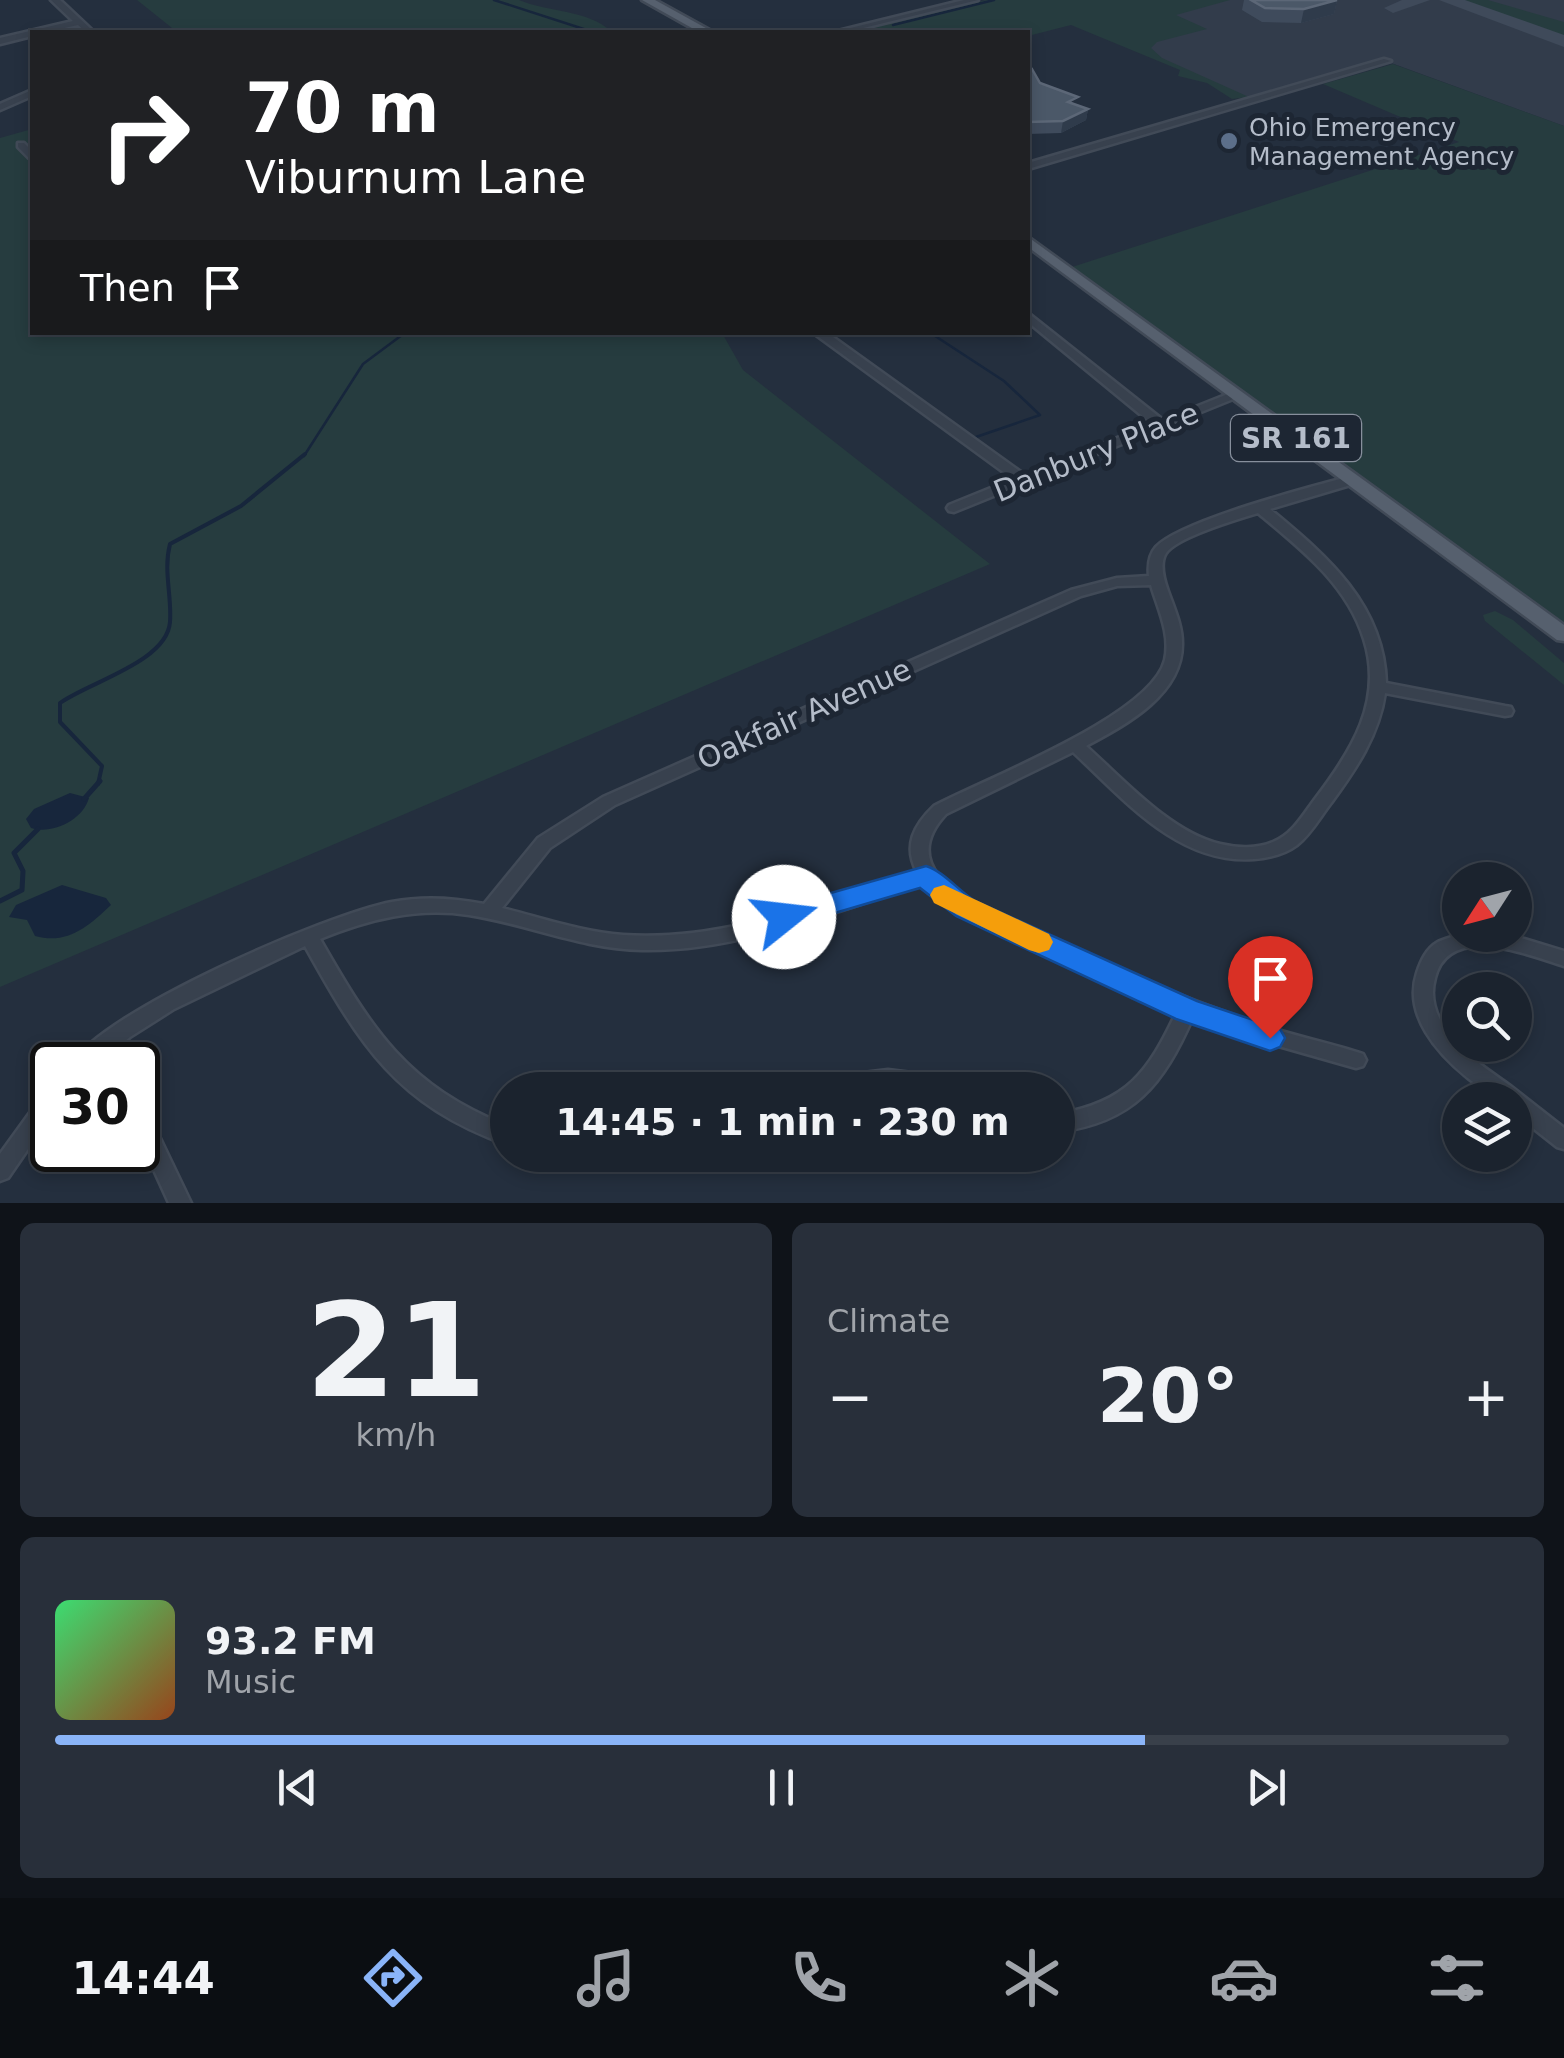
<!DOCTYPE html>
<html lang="en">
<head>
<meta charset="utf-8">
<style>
	:root { --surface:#1b232e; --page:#282f3a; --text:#f1f3f6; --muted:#a0a4aa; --line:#39404a; --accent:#8ab4f8 }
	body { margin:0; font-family:"DejaVu Sans",sans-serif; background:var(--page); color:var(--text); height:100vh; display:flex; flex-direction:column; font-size:38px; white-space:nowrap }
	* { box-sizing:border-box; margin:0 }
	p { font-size:32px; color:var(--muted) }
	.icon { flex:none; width:55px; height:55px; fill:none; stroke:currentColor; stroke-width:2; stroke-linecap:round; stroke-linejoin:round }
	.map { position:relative; height:1203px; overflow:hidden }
	.drawer { display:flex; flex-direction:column; gap:20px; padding:20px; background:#0f1319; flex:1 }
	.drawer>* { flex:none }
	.hud { position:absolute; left:30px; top:30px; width:1000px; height:305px; border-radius:0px; box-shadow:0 5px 15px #0003,0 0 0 2px var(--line); background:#202124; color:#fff; overflow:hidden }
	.needle { width:65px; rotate:234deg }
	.fabs { position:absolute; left:1442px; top:862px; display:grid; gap:20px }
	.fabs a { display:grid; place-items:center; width:90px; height:90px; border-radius:50%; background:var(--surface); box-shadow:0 5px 15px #0003,0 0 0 2px var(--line); font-size:50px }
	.speed { position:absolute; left:30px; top:1042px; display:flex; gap:20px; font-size:50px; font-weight:700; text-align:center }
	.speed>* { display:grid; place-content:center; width:130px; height:130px; border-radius:50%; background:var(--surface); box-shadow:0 5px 15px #0003,0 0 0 2px var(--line); line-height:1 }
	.speed .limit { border:5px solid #111; border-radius:15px; background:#fff; color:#111 }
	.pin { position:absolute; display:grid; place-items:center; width:85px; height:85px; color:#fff; margin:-102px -42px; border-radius:50% 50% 50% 0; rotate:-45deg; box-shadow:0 0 10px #0007 }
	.pin .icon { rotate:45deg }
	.me { position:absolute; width:110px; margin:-55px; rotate:74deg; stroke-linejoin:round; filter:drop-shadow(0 0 8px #0008) }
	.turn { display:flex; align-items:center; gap:35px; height:210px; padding:0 50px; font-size:45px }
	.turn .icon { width:130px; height:130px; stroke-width:2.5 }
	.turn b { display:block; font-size:70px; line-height:85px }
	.then { display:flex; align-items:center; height:95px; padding:0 50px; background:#0003; gap:20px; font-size:38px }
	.big { font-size:75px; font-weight:600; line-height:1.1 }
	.drawer .card { flex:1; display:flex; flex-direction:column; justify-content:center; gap:15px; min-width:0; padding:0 35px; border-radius:15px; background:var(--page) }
	.drawer .dial { align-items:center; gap:0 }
	.dial b { font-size:130px; line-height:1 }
	.song { display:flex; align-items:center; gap:30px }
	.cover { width:120px; height:120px; border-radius:15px; background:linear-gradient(135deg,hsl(140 70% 55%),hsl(20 70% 35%)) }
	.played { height:10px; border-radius:5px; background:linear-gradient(90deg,var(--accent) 75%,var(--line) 75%) }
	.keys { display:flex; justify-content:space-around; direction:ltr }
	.heat { display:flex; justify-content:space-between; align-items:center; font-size:55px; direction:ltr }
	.drawer .tiles { flex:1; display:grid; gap:20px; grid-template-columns:1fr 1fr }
	.card:last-child { grid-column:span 2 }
	.trip { position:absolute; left:490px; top:1072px; width:585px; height:100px; border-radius:50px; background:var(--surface); box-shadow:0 5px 15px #0003,0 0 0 2px var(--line); font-weight:600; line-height:100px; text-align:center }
	.tabs { display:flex; height:160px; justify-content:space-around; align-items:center; background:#0b0e12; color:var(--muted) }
	.tabs .icon { width:70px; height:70px }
	.tabs .on { color:var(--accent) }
	.tabs b { font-size:45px; color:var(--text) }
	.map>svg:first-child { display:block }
</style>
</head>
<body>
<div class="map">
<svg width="1564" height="1203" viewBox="0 0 1564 1203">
	<rect width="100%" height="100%" fill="#242f3e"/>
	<path fill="#323c4b" d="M 1199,0 L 1564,0 L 1564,126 L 1383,60 L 1244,98 L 1082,25 Z"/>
	<path fill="#263c3f" d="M 137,0 L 519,0 C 550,13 587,9 612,32 L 177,32 Z
		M 986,0 L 1230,0 L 1176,15 L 1207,29 L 1157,42 L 1151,48 L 1162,58 L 1249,97 L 1232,99 L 1207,83 L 1178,76 L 1180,70 L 1071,25 L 1028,36 L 1028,32 L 851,32 Z
		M 1450,0 L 1488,0 L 1564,22 L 1564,40 Z
		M 1393,64 L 1564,126 L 1564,625 L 1069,268 L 1459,142 L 1323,84 Z
		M 32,129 L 32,332 L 722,333 L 743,370 L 990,564 L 0,987 L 0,138 Z
		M 1495,611 L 1513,620 L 1564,663 L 1564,685 L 1485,621 L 1483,615 Z"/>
	<path fill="#17263c" d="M 70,793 L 89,798 C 83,820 52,835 31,828 L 26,819 L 34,809 Z
		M 62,885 L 106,898 L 111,905 C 88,927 67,945 35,936 L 27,920 L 9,917 L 16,905 Z"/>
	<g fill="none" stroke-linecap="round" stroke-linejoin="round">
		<path stroke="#17263c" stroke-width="2.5" d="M 494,0 L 593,32
			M 893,25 L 994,0
			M 929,332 L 1004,381 L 1040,415 L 976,437
			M 304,456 L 363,364 L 406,332"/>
		<path stroke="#17263c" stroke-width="4" d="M 98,784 L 102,766 L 60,722 L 60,703 C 89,682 167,662 170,622 C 172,595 163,571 170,544 L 241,506 L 305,454"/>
		<path stroke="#17263c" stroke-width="5" d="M 84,799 L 100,781
			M 0,901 L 22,890 L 23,871 L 14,853 L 38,829"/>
		<path fill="#3f4a5a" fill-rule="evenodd" d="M 1402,0 L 1430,0 L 1393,13 L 1384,8 Z
			M 1439,0 L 1465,0 L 1564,35 L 1564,47 Z"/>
		<defs>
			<path id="minor" d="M 51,0 L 60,0 L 94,32 L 86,32 L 78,25 L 46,32 L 32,32 L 32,36 L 0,44 L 0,38 L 73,21 Z
				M 964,0 L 978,0 L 847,32 L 834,32 Z
				M 1384,59 L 1391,61 L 1028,169 L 1028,163 Z
				M 32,90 L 32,96 L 0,110 L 0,104 Z
				M 18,143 L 24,143 L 32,151 L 32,159 L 29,158 L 18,147 Z
				M 1028,313 L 1163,420 L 1233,392 L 1241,392 L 1243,395 L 954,512 L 949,511 L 947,508 L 949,505 L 1013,479 L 812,332 L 826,332 L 1025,475 L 1152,424 L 1028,322 Z
				M 1352,476 L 1357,477 L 1359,480 L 1357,483 L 1270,509 C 1327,556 1384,605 1386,683 L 1505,706 L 1511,707 L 1513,711 L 1511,715 L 1505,716 L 1385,693 C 1379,735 1356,769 1331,803 C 1320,817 1311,834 1297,845 C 1285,854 1268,858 1254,859 C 1178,865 1123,798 1073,752 L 946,814 C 929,832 921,853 938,875 C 960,905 1002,917 1035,933 C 1106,965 1179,997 1253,1022 C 1289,1035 1327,1042 1363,1054 L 1366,1060 L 1363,1066 L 1356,1068 L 1254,1039 L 1193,1017 C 1163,1085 1134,1122 1058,1132 L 1058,1114 C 1127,1102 1148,1073 1177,1011 L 1103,980 L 959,914 L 945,905 L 924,883 C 833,912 738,952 642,950 C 582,949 527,924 469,915 C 417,907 369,919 320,939 C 372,1030 407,1086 508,1126 L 508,1145 C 396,1105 360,1045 305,946 L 174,1009 L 130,1037 L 95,1065 L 71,1065 C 102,1011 328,914 392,902 C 423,896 454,898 484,904 L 538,838 L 603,797 L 1071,590 L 1117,578 L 1149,576 C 1148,566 1149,555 1156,547 C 1180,521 1313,486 1352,476 ZM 1258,513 C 1300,548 1347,584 1364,639 C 1384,701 1351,752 1315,799 C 1303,815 1292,835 1273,842 C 1257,849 1236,848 1220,844 C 1170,832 1123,779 1086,746 C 1125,725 1183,695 1182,643 C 1182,625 1174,608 1168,591 C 1164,580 1159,564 1166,553 C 1177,537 1238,519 1258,513 ZM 1151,585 C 1158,609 1171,634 1165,660 C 1151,716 987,778 934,806 C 914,825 903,846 917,872 C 823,901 724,942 623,935 C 582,932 542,918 502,908 L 550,848 L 615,805 L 1081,596 L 1117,586 Z
				M 1460,934 L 1511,935 L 1564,951 L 1564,966 C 1529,955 1449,922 1435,978 C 1429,999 1437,1019 1450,1035 C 1466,1056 1488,1070 1509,1085 C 1527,1099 1546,1114 1564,1128 L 1564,1149 L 1557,1147 L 1515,1114 L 1515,1100 C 1493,1100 1485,1091 1468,1078 C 1438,1054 1403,1015 1417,973 C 1421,961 1426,949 1438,942 C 1444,939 1453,937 1460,934 Z
				M 888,1070 L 912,1073 L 944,1084 L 947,1090 L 888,1087 L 828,1090 L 831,1084 L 863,1073 Z
				M 52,1089 L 52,1114 L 8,1178 L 0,1181 L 0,1154 L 45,1092 Z
				M 138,1104 L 145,1107 L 191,1203 L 169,1203 L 138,1135 Z"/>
			<path id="major" d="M 642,0 L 655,0 L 713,32 L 699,32 Z
				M 1028,237 L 1564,625 L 1564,641 L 1557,640 L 1028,247 Z"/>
		</defs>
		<use href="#minor" stroke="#414a57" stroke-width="5"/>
		<use href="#major" stroke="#414a57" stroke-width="5"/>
		<use href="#minor" fill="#38414e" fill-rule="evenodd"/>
		<use href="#major" fill="#56606e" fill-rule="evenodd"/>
	</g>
	<path fill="#3f4b5c" d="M 1244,0 L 1337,0 L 1334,14 L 1301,23 L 1262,22 L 1242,10 Z
		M 1028,70 L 1040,83 L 1077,105 L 1088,109 L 1086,120 L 1061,133 L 1028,134 Z"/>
	<path fill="#2f3b4b" d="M 1337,0 L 1334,14 L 1301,23 L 1304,9 Z
		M 1088,109 L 1086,120 L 1061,133 L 1063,121 Z"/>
	<path fill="#4b5868" stroke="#5c6777" stroke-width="2.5" d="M 1251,0 L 1337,0 L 1304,9 L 1265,8 Z
		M 1032,69 L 1040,83 L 1078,97 L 1068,102 L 1088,109 L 1063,121 L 1028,122 L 1028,70 Z"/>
	<path fill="#1a73e8" stroke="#114b97" stroke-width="2.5" d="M 926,866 C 943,871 959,891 975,901 L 1197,1001 L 1280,1029 L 1285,1038 L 1280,1047 L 1270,1051 L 1176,1019 L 956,916 L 920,888 L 784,928 L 774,925 L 770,917 L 774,909 Z"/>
	<path fill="#f59e0b" d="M 944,885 L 1049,934 L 1053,942 L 1049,950 L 1039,953 L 1029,950 L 934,903 L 930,895 L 934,888 Z"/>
	<circle fill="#5c6f8a" stroke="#1d2633" stroke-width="4" cx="1229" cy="141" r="10"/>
	<g text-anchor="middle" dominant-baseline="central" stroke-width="10" stroke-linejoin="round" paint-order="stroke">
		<g font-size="25" fill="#b4bcc9" stroke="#1d2633" text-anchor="start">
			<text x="1249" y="127">Ohio Emergency<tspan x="1249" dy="29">Management Agency</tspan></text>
		</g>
		<rect fill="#1d2633" stroke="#878f9c" stroke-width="2.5" x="1231" y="415" width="130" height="46" rx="8"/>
		<g font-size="28" font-weight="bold" fill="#b4bcc9">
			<text x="1296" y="438">SR 161</text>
		</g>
		<g font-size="30" fill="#b4bcc9" stroke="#1d2633">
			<text transform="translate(1096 452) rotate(-22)">Danbury Place</text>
			<text transform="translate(804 714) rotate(-24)">Oakfair Avenue</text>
		</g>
	</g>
</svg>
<div class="fabs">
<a><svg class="needle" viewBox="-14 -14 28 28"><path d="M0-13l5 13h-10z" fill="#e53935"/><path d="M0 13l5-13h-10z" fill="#a0a4aa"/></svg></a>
<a><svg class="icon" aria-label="search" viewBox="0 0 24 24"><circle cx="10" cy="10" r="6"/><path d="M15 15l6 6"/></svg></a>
<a><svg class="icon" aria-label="layers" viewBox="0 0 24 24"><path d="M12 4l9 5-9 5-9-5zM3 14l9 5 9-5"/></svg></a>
</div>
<div class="speed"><div class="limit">30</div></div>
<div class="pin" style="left:1270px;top:1038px;background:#d93025"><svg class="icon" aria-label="arrive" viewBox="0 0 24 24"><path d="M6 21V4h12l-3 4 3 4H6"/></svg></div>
<svg class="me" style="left:784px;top:917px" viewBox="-20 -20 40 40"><circle r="19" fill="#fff"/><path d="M0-13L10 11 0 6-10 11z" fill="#1a73e8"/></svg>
<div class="trip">14:45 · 1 min · 230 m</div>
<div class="hud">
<div class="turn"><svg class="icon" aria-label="right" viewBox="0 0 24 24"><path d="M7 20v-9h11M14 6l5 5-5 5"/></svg><div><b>70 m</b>Viburnum Lane</div></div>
<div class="then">Then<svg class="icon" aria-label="arrive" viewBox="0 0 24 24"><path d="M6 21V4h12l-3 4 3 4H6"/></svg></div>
</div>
</div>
<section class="drawer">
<div class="tiles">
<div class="card dial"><b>21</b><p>km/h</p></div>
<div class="card"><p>Climate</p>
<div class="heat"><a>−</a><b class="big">20°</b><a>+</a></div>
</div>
<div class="card">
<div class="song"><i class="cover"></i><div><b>93.2 FM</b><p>Music</p></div></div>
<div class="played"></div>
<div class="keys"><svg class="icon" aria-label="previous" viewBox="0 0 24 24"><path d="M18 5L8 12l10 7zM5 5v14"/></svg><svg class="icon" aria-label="pause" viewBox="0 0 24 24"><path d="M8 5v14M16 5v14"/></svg><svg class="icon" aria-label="next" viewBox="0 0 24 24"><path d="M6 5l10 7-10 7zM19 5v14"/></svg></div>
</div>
</div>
</section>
<nav class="tabs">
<b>14:44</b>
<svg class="icon on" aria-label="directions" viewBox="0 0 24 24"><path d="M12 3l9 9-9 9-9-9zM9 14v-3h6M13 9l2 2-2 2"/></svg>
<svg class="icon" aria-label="music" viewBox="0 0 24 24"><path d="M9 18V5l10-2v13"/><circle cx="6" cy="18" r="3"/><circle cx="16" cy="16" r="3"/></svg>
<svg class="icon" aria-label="phone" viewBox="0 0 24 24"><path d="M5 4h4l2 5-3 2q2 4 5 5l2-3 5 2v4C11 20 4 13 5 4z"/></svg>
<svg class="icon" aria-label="climate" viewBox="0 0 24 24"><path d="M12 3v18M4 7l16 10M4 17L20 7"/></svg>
<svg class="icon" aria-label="car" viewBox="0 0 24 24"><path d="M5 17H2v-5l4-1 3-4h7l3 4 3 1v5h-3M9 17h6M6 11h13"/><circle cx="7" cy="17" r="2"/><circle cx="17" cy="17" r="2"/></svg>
<svg class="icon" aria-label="filters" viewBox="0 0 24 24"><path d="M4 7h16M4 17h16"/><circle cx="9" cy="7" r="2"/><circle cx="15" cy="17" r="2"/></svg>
</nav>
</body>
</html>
